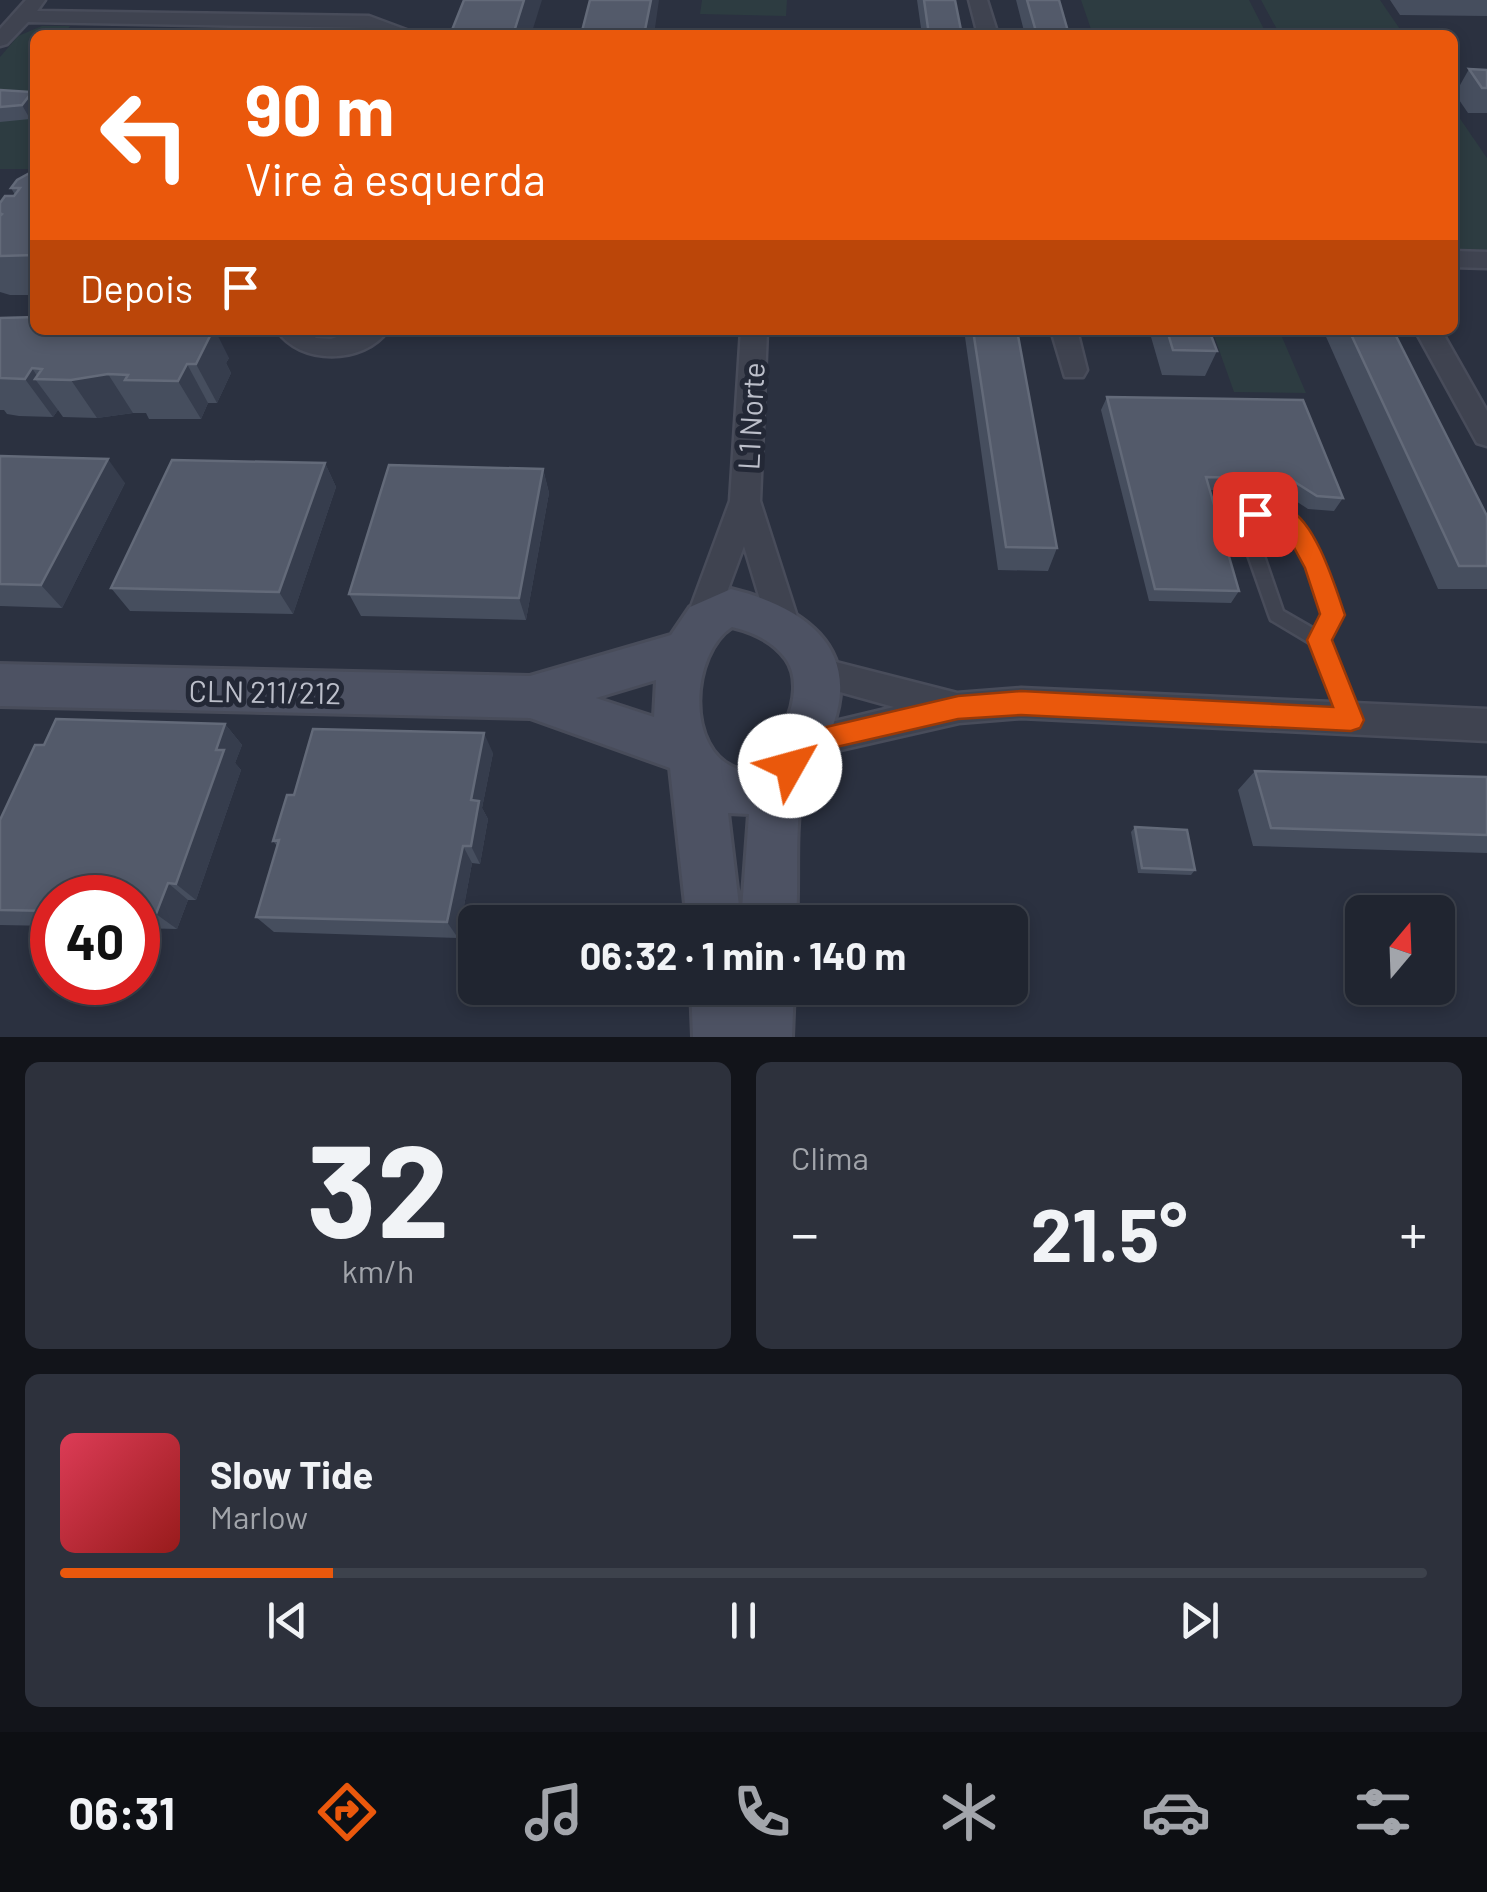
<!DOCTYPE html>
<html lang="pt">
<head>
<meta charset="utf-8">
<style>
	:root { --surface:#202530; --page:#2d313c; --text:#f1f3f6; --muted:#a2a5ab; --line:#3d424c; --accent:#ea580c }
	body { margin:0; font-family:Barlow,sans-serif; background:var(--page); color:var(--text); height:100vh; display:flex; flex-direction:column; font-size:38px; white-space:nowrap }
	* { box-sizing:border-box; margin:0 }
	p { font-size:32px; color:var(--muted) }
	.icon { flex:none; width:55px; height:55px; fill:none; stroke:currentColor; stroke-width:2; stroke-linecap:round; stroke-linejoin:round }
	.map { position:relative; height:1037px; overflow:hidden }
	.sheet { display:flex; flex-direction:column; gap:25px; padding:25px; background:#12141a; flex:1 }
	.sheet>* { flex:none }
	.guide { position:absolute; left:30px; top:30px; width:1428px; height:305px; border-radius:15px; box-shadow:0 5px 15px #0003,0 0 0 2px var(--line); background:#ea580c; color:#fff; overflow:hidden }
	.needle { width:65px; rotate:19deg }
	.tools { position:absolute; left:1345px; top:895px; display:grid; gap:20px }
	.tools a { display:grid; place-items:center; width:110px; height:110px; border-radius:15px; background:var(--surface); box-shadow:0 5px 15px #0003,0 0 0 2px var(--line); font-size:50px }
	.speed { position:absolute; left:30px; top:875px; display:flex; gap:20px; font-size:50px; font-weight:700; text-align:center }
	.speed>* { display:grid; place-content:center; width:130px; height:130px; border-radius:50%; background:var(--surface); box-shadow:0 5px 15px #0003,0 0 0 2px var(--line); line-height:1 }
	.speed .limit { border:15px solid #d22; background:#fff; color:#111 }
	.pin { position:absolute; display:grid; place-items:center; width:85px; height:85px; color:#fff; margin:-42px; border-radius:20px; box-shadow:0 5px 15px #0006 }
	.me { position:absolute; width:110px; margin:-55px; rotate:52deg; stroke-linejoin:round; filter:drop-shadow(0 0 8px #0008) }
	.turn { display:flex; align-items:center; gap:35px; height:210px; padding:0 50px; font-size:45px }
	.turn .icon { width:130px; height:130px; stroke-width:2.5 }
	.turn b { display:block; font-size:70px; line-height:85px }
	.then { display:flex; align-items:center; height:95px; padding:0 50px; background:#0003; gap:20px; font-size:38px }
	.big { font-size:75px; font-weight:700; line-height:1.1 }
	.sheet .tile { flex:1; display:flex; flex-direction:column; justify-content:center; gap:15px; min-width:0; padding:0 35px; border-radius:15px; background:var(--page) }
	.sheet .dial { align-items:center; gap:0 }
	.dial b { font-size:130px; line-height:1 }
	.song { display:flex; align-items:center; gap:30px }
	.cover { width:120px; height:120px; border-radius:15px; background:linear-gradient(135deg,hsl(350 70% 55%),hsl(0 70% 35%)) }
	.played { height:10px; border-radius:5px; background:linear-gradient(90deg,var(--accent) 20%,var(--line) 20%) }
	.keys { display:flex; justify-content:space-around; direction:ltr }
	.heat { display:flex; justify-content:space-between; align-items:center; font-size:55px; direction:ltr }
	.sheet .tiles { flex:1; display:grid; gap:25px; grid-template-columns:1fr 1fr }
	.tile:last-child { grid-column:span 2 }
	.trip { position:absolute; left:458px; top:905px; width:570px; height:100px; border-radius:15px; background:var(--surface); box-shadow:0 5px 15px #0003,0 0 0 2px var(--line); font-weight:700; line-height:100px; text-align:center }
	.dock { display:flex; height:160px; justify-content:space-around; align-items:center; background:#0d0f13; color:var(--muted) }
	.dock .icon { width:70px; height:70px }
	.dock .current { color:var(--accent) }
	.dock b { font-size:45px; color:var(--text) }
	.map>svg:first-child { display:block }
</style>
</head>
<body>
<div class="map">
<svg width="1487" height="1037" viewBox="0 0 1487 1037">
	<rect width="100%" height="100%" fill="#2b3140"/>
	<path fill="#2d3c41" d="M 702,0 L 787,0 L 786,16 L 700,14 Z
		M 1081,0 L 1249,0 L 1267,35 L 1093,35 Z
		M 1261,0 L 1380,0 L 1404,35 L 1280,35 Z
		M 42,26 L 70,26 L 64,35 L 35,35 L 35,169 L 0,169 L 0,57 L 18,36 Z
		M 1452,107 L 1487,158 L 1487,253 L 1453,252 Z
		M 1212,330 L 1279,330 L 1306,393 L 1234,392 Z"/>
	<g fill="none" stroke-linecap="round" stroke-linejoin="round">
		<defs>
			<path id="lane" d="M 1262,508 C 1271,509 1279,509 1286,514 C 1318,533 1329,582 1340,615 L 1327,640 L 1360,719 L 1357,724 L 1351,727 L 1345,724 L 1313,645 L 1271,620 L 1269,615 L 1236,521 L 1239,517 ZM 1263,520 C 1302,526 1314,583 1324,615 L 1316,630 L 1283,611 L 1253,524 Z"/>
			<path id="street" d="M 26,0 L 45,0 L 37,11 L 369,16 L 420,35 L 390,35 L 367,28 L 28,22 L 7,44 L 0,46 L 0,29 Z
				M 969,0 L 987,0 L 998,35 L 978,35 Z
				M 1452,251 L 1487,252 L 1487,268 L 1452,267 Z
				M 277,330 L 305,330 L 316,338 L 331,339 L 357,330 L 388,330 C 364,365 299,365 277,330 Z
				M 741,330 L 767,330 L 760,501 L 800,626 L 795,636 L 784,640 L 773,636 L 768,626 L 744,546 L 713,630 L 702,634 L 691,630 L 686,620 L 730,501 Z
				M 1051,330 L 1077,330 L 1087,370 L 1083,377 L 1065,377 Z
				M 1415,330 L 1441,330 L 1487,411 L 1487,446 L 1477,443 Z
				M 816,657 L 957,693 L 1021,688 L 1487,709 L 1487,741 L 1021,718 L 959,723 L 801,759 L 789,754 L 784,743 L 789,732 L 894,707 L 804,682 L 799,672 L 804,662 Z"/>
			<path id="secondary" d="M 731,589 C 801,606 863,646 832,728 C 824,749 805,770 802,791 C 794,833 799,880 796,922 L 687,922 L 670,768 L 530,718 L 0,706 L 0,664 L 530,676 L 671,635 L 690,607 ZM 732,627 C 753,632 773,641 786,659 C 810,693 776,761 738,769 C 684,751 691,653 732,627 ZM 656,680 L 654,717 L 596,698 ZM 728,813 L 749,814 L 741,922 Z
				M 691,988 L 794,988 L 792,1037 L 693,1037 Z"/>
		</defs>
		<use href="#lane" stroke="#484c5a" stroke-width="5"/>
		<use href="#street" stroke="#484c5a" stroke-width="5"/>
		<use href="#secondary" stroke="#484c5a" stroke-width="6"/>
		<use href="#lane" fill="#3f4350" fill-rule="evenodd"/>
		<use href="#street" fill="#3f4350" fill-rule="evenodd"/>
		<use href="#secondary" fill="#4d5263" fill-rule="evenodd"/>
	</g>
	<path fill="#464e5e" d="M 917,0 L 955,0 L 962,35 L 922,35 Z
		M 1016,0 L 1059,0 L 1069,35 L 1025,35 Z
		M 1390,0 L 1487,0 L 1487,16 L 1400,15 Z
		M 1469,69 L 1487,70 L 1487,113 L 1468,113 L 1455,94 Z
		M 0,90 L 32,92 L 35,97 L 35,112 L 30,119 L 0,122 Z
		M 35,170 L 35,295 L 10,295 L 0,292 L 0,203 L 14,196 L 15,195 L 11,188 Z
		M 0,318 L 229,358 L 226,363 L 231,373 L 217,403 L 208,403 L 201,419 L 149,419 L 146,413 L 133,413 L 97,418 L 63,417 L 58,410 L 53,417 L 19,416 L 7,414 L 4,410 L 0,410 Z
		M 964,330 L 1017,330 L 1057,548 L 1048,571 L 998,570 Z
		M 1149,330 L 1209,330 L 1217,351 L 1205,376 L 1162,375 Z
		M 1323,330 L 1393,330 L 1487,516 L 1487,589 L 1438,589 Z
		M 1107,397 L 1343,498 L 1334,511 L 1308,509 L 1282,492 L 1210,490 L 1239,591 L 1231,603 L 1149,601 L 1101,410 Z
		M 0,456 L 125,483 L 62,608 L 0,606 Z
		M 325,463 L 336,487 L 293,614 L 130,611 L 111,588 Z
		M 543,469 L 549,493 L 526,620 L 361,616 L 349,594 Z
		M 225,724 L 242,745 L 235,763 L 241,770 L 196,900 L 188,900 L 177,929 L 138,928 L 138,898 L 52,898 L 52,926 L 0,925 L 0,820 Z
		M 493,753 L 482,808 L 488,819 L 480,864 L 472,863 L 458,938 L 274,932 L 256,917 L 277,846 L 273,841 L 294,795 Z
		M 1255,771 L 1487,777 L 1487,853 L 1253,846 L 1238,790 Z
		M 1135,827 L 1195,870 L 1191,875 L 1138,873 L 1131,832 Z"/>
	<path fill="#363d4d" d="M 524,0 L 542,0 L 531,35 L 513,35 Z
		M 651,0 L 659,0 L 654,35 L 644,35 Z
		M 32,92 L 35,97 L 35,112 L 30,119 L 22,105 Z
		M 203,330 L 215,330 L 229,358 L 226,363 L 231,373 L 217,403 L 196,364 L 201,334 Z
		M 187,364 L 208,403 L 201,419 L 178,381 Z
		M 32,368 L 39,379 L 35,379 L 58,410 L 53,417 L 25,379 Z
		M 108,374 L 133,413 L 97,418 L 71,380 Z
		M 108,459 L 125,483 L 62,608 L 41,585 Z
		M 325,463 L 336,487 L 293,614 L 279,592 Z
		M 543,469 L 549,493 L 526,620 L 519,598 Z
		M 225,724 L 242,745 L 235,763 L 241,770 L 196,900 L 176,884 Z
		M 484,733 L 493,753 L 482,808 L 488,819 L 480,864 L 471,846 L 471,800 Z
		M 463,846 L 472,863 L 458,938 L 447,922 Z
		M 168,883 L 188,900 L 177,929 L 156,914 Z"/>
	<path fill="#535a6a" stroke="#636a79" stroke-width="2.5" d="M 464,0 L 524,0 L 513,35 L 450,35 Z
		M 590,0 L 651,0 L 644,35 L 581,35 Z
		M 924,0 L 955,0 L 962,35 L 929,35 Z
		M 1027,0 L 1059,0 L 1069,35 L 1037,35 Z
		M 1469,69 L 1487,70 L 1487,88 L 1482,88 Z
		M 0,90 L 32,92 L 22,105 L 0,107 Z
		M 35,170 L 35,255 L 0,256 L 0,216 L 2,214 L 0,213 L 0,203 L 5,196 L 14,196 L 20,188 L 11,188 L 17,180 Z
		M 35,317 L 35,330 L 203,330 L 201,334 L 211,334 L 196,364 L 187,364 L 178,381 L 125,380 L 128,375 L 108,374 L 71,380 L 35,379 L 42,369 L 32,368 L 25,379 L 0,378 L 0,318 Z
		M 973,330 L 1017,330 L 1057,548 L 1006,547 Z
		M 1167,330 L 1209,330 L 1217,351 L 1173,350 Z
		M 1349,330 L 1393,330 L 1487,516 L 1487,566 L 1459,566 Z
		M 1107,397 L 1303,400 L 1343,498 L 1317,496 L 1290,479 L 1206,477 L 1239,591 L 1155,589 Z
		M 0,456 L 108,459 L 41,585 L 0,584 Z
		M 172,460 L 325,463 L 279,592 L 111,588 Z
		M 389,465 L 543,469 L 519,598 L 349,594 Z
		M 56,719 L 225,724 L 216,750 L 224,750 L 176,884 L 168,883 L 156,914 L 138,913 L 138,898 L 52,898 L 52,911 L 0,910 L 0,820 L 35,745 L 44,745 Z
		M 313,729 L 484,733 L 471,800 L 479,801 L 471,846 L 463,846 L 447,922 L 256,917 L 279,840 L 273,841 L 287,795 L 294,795 Z
		M 1255,771 L 1487,777 L 1487,835 L 1271,828 Z
		M 1135,827 L 1187,830 L 1195,870 L 1142,868 Z"/>
	<path fill="#ea580c" stroke="#983908" stroke-width="2.5" d="M 1255,505 C 1266,505 1278,505 1288,509 C 1316,522 1335,586 1345,615 L 1332,640 L 1364,720 L 1360,728 L 1351,731 L 1021,715 L 958,719 L 810,753 L 799,775 L 790,778 L 780,775 L 776,766 L 792,735 L 958,696 L 1021,691 L 1333,707 L 1307,640 L 1320,614 L 1305,568 L 1284,529 L 1247,520 L 1244,514 Z"/>
	<g text-anchor="middle" dominant-baseline="central" stroke-width="10" stroke-linejoin="round" paint-order="stroke">
		<g font-size="30" fill="#bcbfca" stroke="#232836">
			<text transform="translate(750 416) rotate(-87)">L1 Norte</text>
			<text transform="translate(265 691) rotate(1)">CLN 211/212</text>
		</g>
	</g>
</svg>
<div class="tools">
<a><svg class="needle" viewBox="-14 -14 28 28"><path d="M0-13l5 13h-10z" fill="#e53935"/><path d="M0 13l5-13h-10z" fill="#a2a5ab"/></svg></a>
</div>
<div class="speed"><div class="limit">40</div></div>
<div class="pin" style="left:1255px;top:514px;background:#d93025"><svg class="icon" aria-label="arrive" viewBox="0 0 24 24"><path d="M6 21V4h12l-3 4 3 4H6"/></svg></div>
<svg class="me" style="left:790px;top:766px" viewBox="-20 -20 40 40"><circle r="19" fill="#fff"/><path d="M0-13L10 11 0 6-10 11z" fill="#ea580c"/></svg>
<div class="trip">06:32 · 1 min · 140 m</div>
<div class="guide">
<div class="turn"><svg class="icon" aria-label="left" viewBox="0 0 24 24"><path d="M17 20v-9H6M10 6l-5 5 5 5"/></svg><div><b>90 m</b>Vire à esquerda</div></div>
<div class="then">Depois<svg class="icon" aria-label="arrive" viewBox="0 0 24 24"><path d="M6 21V4h12l-3 4 3 4H6"/></svg></div>
</div>
</div>
<section class="sheet">
<div class="tiles">
<div class="tile dial"><b>32</b><p>km/h</p></div>
<div class="tile"><p>Clima</p>
<div class="heat"><a>−</a><b class="big">21.5°</b><a>+</a></div>
</div>
<div class="tile">
<div class="song"><i class="cover"></i><div><b>Slow Tide</b><p>Marlow</p></div></div>
<div class="played"></div>
<div class="keys"><svg class="icon" aria-label="previous" viewBox="0 0 24 24"><path d="M18 5L8 12l10 7zM5 5v14"/></svg><svg class="icon" aria-label="pause" viewBox="0 0 24 24"><path d="M8 5v14M16 5v14"/></svg><svg class="icon" aria-label="next" viewBox="0 0 24 24"><path d="M6 5l10 7-10 7zM19 5v14"/></svg></div>
</div>
</div>
</section>
<nav class="dock">
<b>06:31</b>
<svg class="icon current" aria-label="directions" viewBox="0 0 24 24"><path d="M12 3l9 9-9 9-9-9zM9 14v-3h6M13 9l2 2-2 2"/></svg>
<svg class="icon" aria-label="music" viewBox="0 0 24 24"><path d="M9 18V5l10-2v13"/><circle cx="6" cy="18" r="3"/><circle cx="16" cy="16" r="3"/></svg>
<svg class="icon" aria-label="phone" viewBox="0 0 24 24"><path d="M5 4h4l2 5-3 2q2 4 5 5l2-3 5 2v4C11 20 4 13 5 4z"/></svg>
<svg class="icon" aria-label="climate" viewBox="0 0 24 24"><path d="M12 3v18M4 7l16 10M4 17L20 7"/></svg>
<svg class="icon" aria-label="car" viewBox="0 0 24 24"><path d="M5 17H2v-5l4-1 3-4h7l3 4 3 1v5h-3M9 17h6M6 11h13"/><circle cx="7" cy="17" r="2"/><circle cx="17" cy="17" r="2"/></svg>
<svg class="icon" aria-label="filters" viewBox="0 0 24 24"><path d="M4 7h16M4 17h16"/><circle cx="9" cy="7" r="2"/><circle cx="15" cy="17" r="2"/></svg>
</nav>
</body>
</html>
